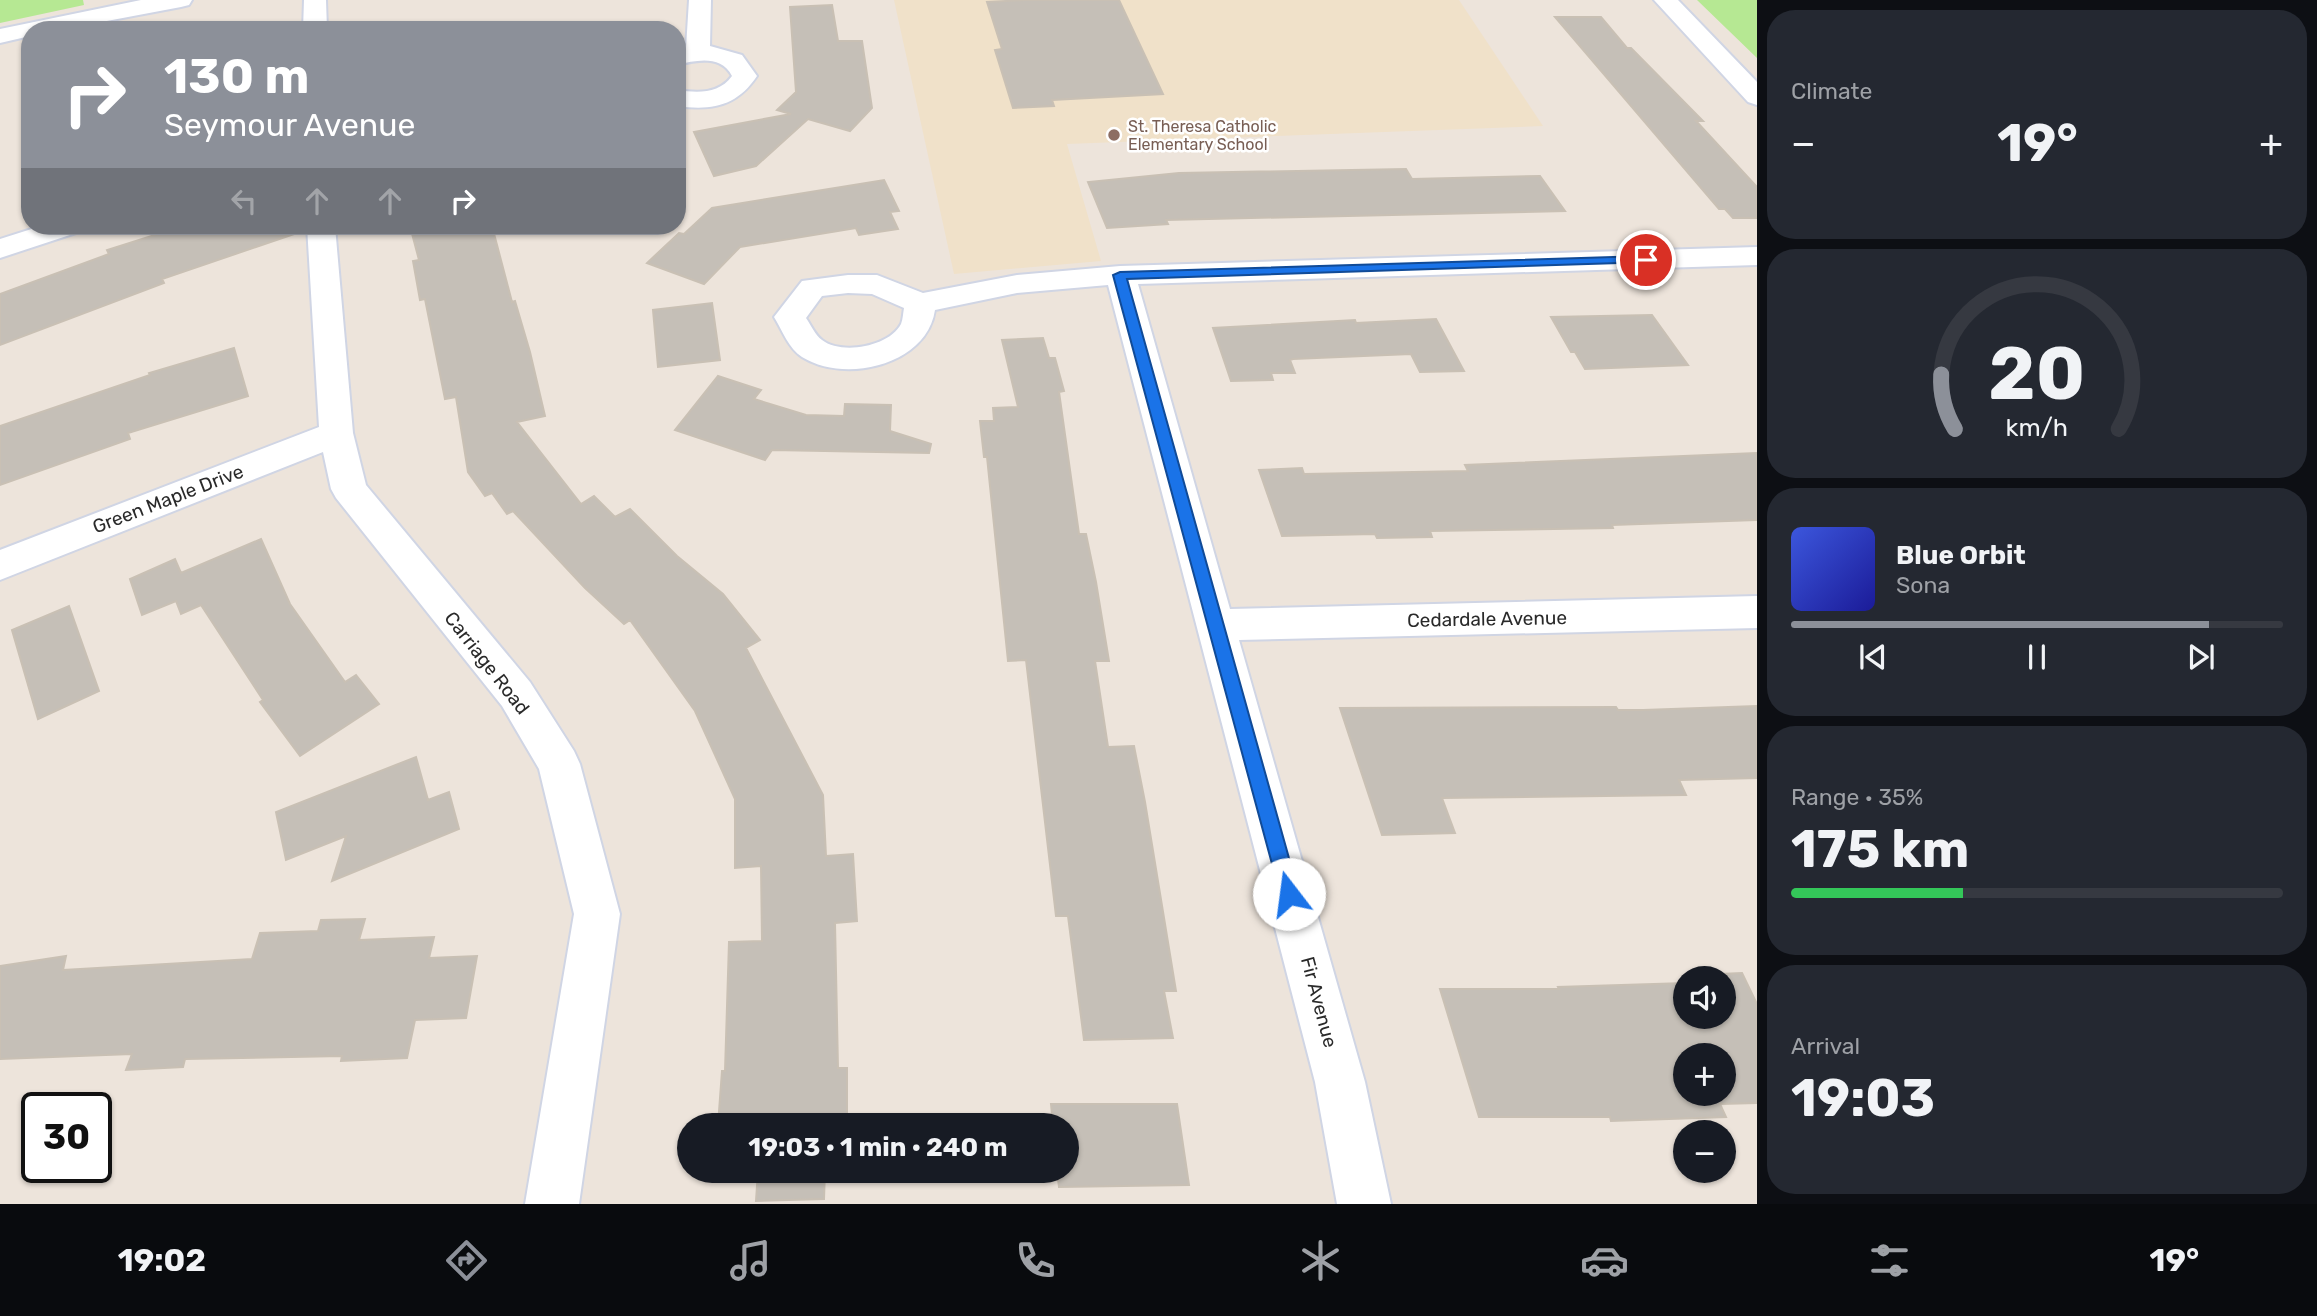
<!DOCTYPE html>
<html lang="en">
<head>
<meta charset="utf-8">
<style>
	:root { --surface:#171b24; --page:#242831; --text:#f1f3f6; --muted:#9ea1a6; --line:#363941; --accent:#8c9099 }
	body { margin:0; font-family:Rubik,sans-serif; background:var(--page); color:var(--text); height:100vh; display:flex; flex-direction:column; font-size:26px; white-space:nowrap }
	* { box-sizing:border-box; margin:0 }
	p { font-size:23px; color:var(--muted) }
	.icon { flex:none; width:38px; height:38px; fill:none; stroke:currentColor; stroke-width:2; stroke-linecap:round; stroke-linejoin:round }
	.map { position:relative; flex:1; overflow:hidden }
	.side { display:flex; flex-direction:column; gap:10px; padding:10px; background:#0d0f14; width:560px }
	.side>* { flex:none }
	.top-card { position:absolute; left:21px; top:21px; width:665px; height:214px; border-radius:28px; box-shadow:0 2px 5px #0004; background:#8c9099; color:#fff; overflow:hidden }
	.controls { position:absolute; left:1673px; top:966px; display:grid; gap:14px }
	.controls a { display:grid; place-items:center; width:63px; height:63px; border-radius:50%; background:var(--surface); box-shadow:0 2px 5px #0004; font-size:35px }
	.speed { position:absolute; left:21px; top:1092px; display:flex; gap:14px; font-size:35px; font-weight:700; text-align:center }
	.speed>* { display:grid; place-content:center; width:91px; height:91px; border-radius:50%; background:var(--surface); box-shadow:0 2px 5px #0004; line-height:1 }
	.speed .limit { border:4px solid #111; border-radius:10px; background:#fff; color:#111 }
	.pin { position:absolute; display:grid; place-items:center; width:60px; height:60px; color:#fff; margin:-30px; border:4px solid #fff; border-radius:50%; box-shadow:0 2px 7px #0007 }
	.me { position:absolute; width:77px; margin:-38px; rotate:345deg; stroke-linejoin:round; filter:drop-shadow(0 0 5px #0008) }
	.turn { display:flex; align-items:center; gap:24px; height:147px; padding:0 28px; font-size:32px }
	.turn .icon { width:91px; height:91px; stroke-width:2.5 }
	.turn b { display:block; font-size:49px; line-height:60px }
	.lanes { display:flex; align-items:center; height:66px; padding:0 28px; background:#0003; justify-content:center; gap:35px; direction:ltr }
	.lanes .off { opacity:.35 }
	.big { font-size:52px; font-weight:700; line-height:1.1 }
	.side .card { flex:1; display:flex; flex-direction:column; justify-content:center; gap:10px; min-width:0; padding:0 24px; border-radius:28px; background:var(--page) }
	.side .dial { align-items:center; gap:0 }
	.dial svg { height:182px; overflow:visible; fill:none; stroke:var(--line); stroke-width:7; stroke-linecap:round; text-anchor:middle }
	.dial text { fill:var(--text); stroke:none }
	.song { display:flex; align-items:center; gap:21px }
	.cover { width:84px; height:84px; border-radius:10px; background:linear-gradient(135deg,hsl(230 70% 55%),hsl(240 70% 35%)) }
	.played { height:7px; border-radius:4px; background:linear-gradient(90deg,var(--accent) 85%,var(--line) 85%) }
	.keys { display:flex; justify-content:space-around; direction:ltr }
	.heat { display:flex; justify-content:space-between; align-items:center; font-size:38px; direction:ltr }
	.charge { height:10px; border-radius:5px; background:linear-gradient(90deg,#34c759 35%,var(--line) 0) }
	.trip { position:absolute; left:677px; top:1113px; width:402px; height:70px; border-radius:35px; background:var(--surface); box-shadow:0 2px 5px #0004; font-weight:700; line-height:70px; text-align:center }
	.dock { display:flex; height:112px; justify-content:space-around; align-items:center; background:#090b0e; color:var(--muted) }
	.dock .icon { width:49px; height:49px }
	.dock .on { color:var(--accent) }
	.dock b { font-size:32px; color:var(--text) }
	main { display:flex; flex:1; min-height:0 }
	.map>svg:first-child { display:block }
</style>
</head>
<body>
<main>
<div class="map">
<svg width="1757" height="1204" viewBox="0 0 1757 1204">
	<rect width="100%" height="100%" fill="#ede4db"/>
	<path fill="#f0e1c9" d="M 894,0 L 1459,0 L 1543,126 L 1067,144 L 1101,261 L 954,274 Z"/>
	<path fill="#b6e893" d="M 0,0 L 83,0 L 84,5 L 0,23 Z
		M 1697,0 L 1757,0 L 1757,58 Z"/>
	<path fill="#c5bfb7" stroke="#c9c0b4" stroke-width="2" fill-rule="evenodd" d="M 1025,0 L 1119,0 L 1163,94 L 1052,100 L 1054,106 L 1013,108 L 995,50 L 1002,49 L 987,2 Z
		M 832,5 L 838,41 L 862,41 L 872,108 L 850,131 L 808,119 L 756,166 L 714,176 L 694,132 L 791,114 L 777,110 L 796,92 L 790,7 Z
		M 1555,17 L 1601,17 L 1627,48 L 1631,48 L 1703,121 L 1696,121 L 1757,187 L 1757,218 L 1733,218 L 1725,209 L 1719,209 Z
		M 1406,169 L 1412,179 L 1540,176 L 1565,211 L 1166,220 L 1168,224 L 1107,228 L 1088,182 L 1179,173 Z
		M 884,180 L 899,211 L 890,212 L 898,229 L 859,235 L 856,228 L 740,247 L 704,284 L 647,263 L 679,233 L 684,234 L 712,208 Z
		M 183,226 L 299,226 L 300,232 L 162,279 L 164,283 L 0,345 L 0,294 L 109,254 L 107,250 Z
		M 410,226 L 492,226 L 512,302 L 515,301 L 530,352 L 545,416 L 517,422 L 581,504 L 594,496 L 615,517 L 630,509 L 677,556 L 723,594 L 760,640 L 746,648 L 823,795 L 826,856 L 853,854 L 857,921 L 835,923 L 838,1068 L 847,1068 L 847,1125 L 718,1125 L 722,1071 L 725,1071 L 729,942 L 762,941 L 761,866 L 735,868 L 735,799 L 695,711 L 630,620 L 624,624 L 585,588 L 513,511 L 507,514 L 492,493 L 485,496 L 468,472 L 456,397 L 445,399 L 425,299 L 420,300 L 413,261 L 419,260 Z
		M 712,303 L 720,360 L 658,367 L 653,310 Z
		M 1652,315 L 1688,365 L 1585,369 L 1575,352 L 1571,352 L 1551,317 Z
		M 1436,319 L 1464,371 L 1420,372 L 1411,354 L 1293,359 L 1290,360 L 1295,373 L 1271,373 L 1273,380 L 1231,381 L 1213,328 L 1355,320 L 1356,323 Z
		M 1043,338 L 1049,358 L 1055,358 L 1064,391 L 1059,392 L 1079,534 L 1086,534 L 1096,582 L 1109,661 L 1095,661 L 1108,747 L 1134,746 L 1145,802 L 1176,991 L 1164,991 L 1173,1038 L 1084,1040 L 1068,916 L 1056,916 L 1026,660 L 1008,661 L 987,457 L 984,457 L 980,421 L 994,421 L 993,408 L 1018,407 L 1002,340 Z
		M 234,348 L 248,396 L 128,433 L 130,439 L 0,485 L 0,426 L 150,375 L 149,373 Z
		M 718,376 L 761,390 L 754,399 L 806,415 L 844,416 L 845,404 L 891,405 L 890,431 L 931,444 L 929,453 L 772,450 L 765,460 L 675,430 Z
		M 1757,453 L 1757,520 L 1612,525 L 1613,528 L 1430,531 L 1432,537 L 1377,538 L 1375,534 L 1282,536 L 1259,470 L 1302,468 L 1304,474 L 1468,471 L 1465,465 Z
		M 261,539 L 290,604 L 345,682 L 356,675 L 379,704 L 300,756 L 260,702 L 263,700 L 201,605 L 181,614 L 176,601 L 142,615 L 130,579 L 175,559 L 181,573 Z
		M 69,606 L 99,691 L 38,719 L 12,630 Z
		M 1757,706 L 1757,778 L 1679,780 L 1686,795 L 1442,798 L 1455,833 L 1382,835 L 1340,708 L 1616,707 L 1618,710 L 1643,710 Z
		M 416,757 L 428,800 L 449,792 L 459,829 L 332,881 L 346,836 L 286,860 L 276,812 Z
		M 365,919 L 359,940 L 434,937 L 429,958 L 477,956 L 466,1018 L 415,1020 L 407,1058 L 341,1061 L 342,1056 L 185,1059 L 183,1067 L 126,1070 L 132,1054 L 0,1059 L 0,966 L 66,956 L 63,970 L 252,959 L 260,933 L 318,931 L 321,920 Z
		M 1742,973 L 1757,1004 L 1757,1103 L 1720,1104 L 1726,1117 L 1611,1121 L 1610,1117 L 1479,1117 L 1440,989 L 1559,989 L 1558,987 L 1685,983 L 1685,1017 L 1724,1017 L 1724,978 L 1697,978 L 1696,975 ZM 1685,1055 L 1724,1055 L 1724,1094 L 1685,1094 Z
		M 1051,1104 L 1177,1104 L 1189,1185 L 1059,1187 L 1057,1171 L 1068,1171 L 1068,1125 L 1053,1125 Z
		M 758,1171 L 825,1171 L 824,1199 L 756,1201 Z"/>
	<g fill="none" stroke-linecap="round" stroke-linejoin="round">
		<defs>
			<path id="minor" d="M 141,0 L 192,0 L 189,5 L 181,7 L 59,30 L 30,30 L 30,36 L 0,43 L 0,29 Z
				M 304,0 L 326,0 L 327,30 L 303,30 Z
				M 689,0 L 711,0 L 710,46 L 742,55 L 757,76 C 737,106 712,111 677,106 L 677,90 C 698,93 719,94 732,76 C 721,55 697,60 677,65 L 677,51 L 686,48 Z
				M 1654,0 L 1678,0 L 1757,82 L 1757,105 L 1748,102 Z
				M 41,226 L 83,226 L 79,232 L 0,258 L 0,239 Z
				M 307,226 L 335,226 L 353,433 L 366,485 L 530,682 L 574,751 L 580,764 L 620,914 L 579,1204 L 525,1204 L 574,914 L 539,769 L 502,706 L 336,498 L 331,489 L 323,452 L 0,580 L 0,550 L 319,427 Z
				M 1757,247 L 1757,265 L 1138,284 L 1230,609 L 1757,596 L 1757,628 L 1239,640 L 1365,1082 L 1391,1204 L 1337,1204 L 1315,1082 L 1108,285 L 1017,293 L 935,310 C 927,365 845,384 802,357 C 789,349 782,330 774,317 L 802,281 L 848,275 L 877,275 L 923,293 L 1017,275 L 1120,266 ZM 848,293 L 872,294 L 904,308 C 903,313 903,319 901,324 C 889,347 841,355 822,340 C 815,335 811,325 806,318 L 822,296 Z"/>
		</defs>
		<use href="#minor" stroke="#d0d5e4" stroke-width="4"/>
		<use href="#minor" fill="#fff" fill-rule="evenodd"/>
	</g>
	<path fill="#1a73e8" stroke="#114b97" stroke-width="2" d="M 1646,256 L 1651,257 L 1651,262 L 1127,279 L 1299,894 L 1296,901 L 1289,903 L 1282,901 L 1113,275 L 1120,272 Z"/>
	<circle fill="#8d6e63" stroke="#fff" stroke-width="2.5" cx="1114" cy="135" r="7"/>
	<g text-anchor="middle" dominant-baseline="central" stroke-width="5" stroke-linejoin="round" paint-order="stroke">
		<g font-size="16" fill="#785e54" stroke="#fff" text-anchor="start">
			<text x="1128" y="126">St. Theresa Catholic<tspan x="1128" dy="18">Elementary School</tspan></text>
		</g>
		<g font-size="19" fill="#2a2a2a" stroke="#fff">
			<text transform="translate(168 499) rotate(-21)">Green Maple Drive</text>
			<text transform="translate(1487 619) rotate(-1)">Cedardale Avenue</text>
			<text transform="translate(487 663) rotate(52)">Carriage Road</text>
			<text transform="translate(1319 1002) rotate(75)">Fir Avenue</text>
		</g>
	</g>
</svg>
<div class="controls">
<a><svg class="icon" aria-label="sound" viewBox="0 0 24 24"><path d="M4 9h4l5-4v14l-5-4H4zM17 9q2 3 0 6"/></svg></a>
<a>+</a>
<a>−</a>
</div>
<div class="speed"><div class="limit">30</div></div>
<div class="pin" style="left:1646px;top:260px;background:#d93025"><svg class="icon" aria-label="arrive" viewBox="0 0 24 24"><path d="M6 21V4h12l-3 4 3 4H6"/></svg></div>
<svg class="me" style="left:1289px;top:894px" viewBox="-20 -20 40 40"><circle r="19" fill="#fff"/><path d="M0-13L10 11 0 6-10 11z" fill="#1a73e8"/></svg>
<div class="trip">19:03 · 1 min · 240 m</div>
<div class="top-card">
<div class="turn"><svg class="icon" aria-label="right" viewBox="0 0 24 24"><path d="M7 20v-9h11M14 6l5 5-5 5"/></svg><div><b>130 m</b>Seymour Avenue</div></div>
<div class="lanes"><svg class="icon off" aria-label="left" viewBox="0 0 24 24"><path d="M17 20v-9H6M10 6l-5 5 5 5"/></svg><svg class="icon off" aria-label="ahead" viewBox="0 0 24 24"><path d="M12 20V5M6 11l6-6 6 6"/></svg><svg class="icon off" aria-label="ahead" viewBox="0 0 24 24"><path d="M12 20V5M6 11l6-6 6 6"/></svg><svg class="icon" aria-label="right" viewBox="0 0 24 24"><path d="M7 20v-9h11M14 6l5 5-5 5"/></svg></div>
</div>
</div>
<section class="side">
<div class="card"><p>Climate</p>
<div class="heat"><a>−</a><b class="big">19°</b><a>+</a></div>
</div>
<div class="card dial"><svg viewBox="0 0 100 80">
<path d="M14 69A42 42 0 1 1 86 69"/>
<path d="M14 69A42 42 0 0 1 8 45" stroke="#8c9099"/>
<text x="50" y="56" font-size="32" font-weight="700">20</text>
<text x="50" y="72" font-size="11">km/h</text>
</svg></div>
<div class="card">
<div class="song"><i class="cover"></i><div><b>Blue Orbit</b><p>Sona</p></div></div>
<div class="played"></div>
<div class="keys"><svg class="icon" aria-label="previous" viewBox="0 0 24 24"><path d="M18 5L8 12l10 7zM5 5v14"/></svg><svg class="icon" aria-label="pause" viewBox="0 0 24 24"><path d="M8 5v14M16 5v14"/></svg><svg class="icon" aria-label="next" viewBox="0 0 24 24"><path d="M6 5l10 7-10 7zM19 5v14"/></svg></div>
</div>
<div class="card"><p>Range · 35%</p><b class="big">175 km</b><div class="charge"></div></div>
<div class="card"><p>Arrival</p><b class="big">19:03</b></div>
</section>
</main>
<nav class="dock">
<b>19:02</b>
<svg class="icon on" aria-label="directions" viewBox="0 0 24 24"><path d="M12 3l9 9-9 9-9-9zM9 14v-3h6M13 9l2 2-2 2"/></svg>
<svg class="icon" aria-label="music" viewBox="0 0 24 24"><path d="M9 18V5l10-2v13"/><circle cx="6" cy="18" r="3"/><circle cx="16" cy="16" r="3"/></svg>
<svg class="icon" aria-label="phone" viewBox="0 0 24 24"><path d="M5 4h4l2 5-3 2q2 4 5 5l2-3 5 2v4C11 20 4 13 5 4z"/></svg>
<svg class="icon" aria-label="climate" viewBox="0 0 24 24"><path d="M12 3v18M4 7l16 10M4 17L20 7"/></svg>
<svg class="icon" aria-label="car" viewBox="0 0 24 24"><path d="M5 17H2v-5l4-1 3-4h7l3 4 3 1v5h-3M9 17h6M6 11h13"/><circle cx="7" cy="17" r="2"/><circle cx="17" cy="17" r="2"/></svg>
<svg class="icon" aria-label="filters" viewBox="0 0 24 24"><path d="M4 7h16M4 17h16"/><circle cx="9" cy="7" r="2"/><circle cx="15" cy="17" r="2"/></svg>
<b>19°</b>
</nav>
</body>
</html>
